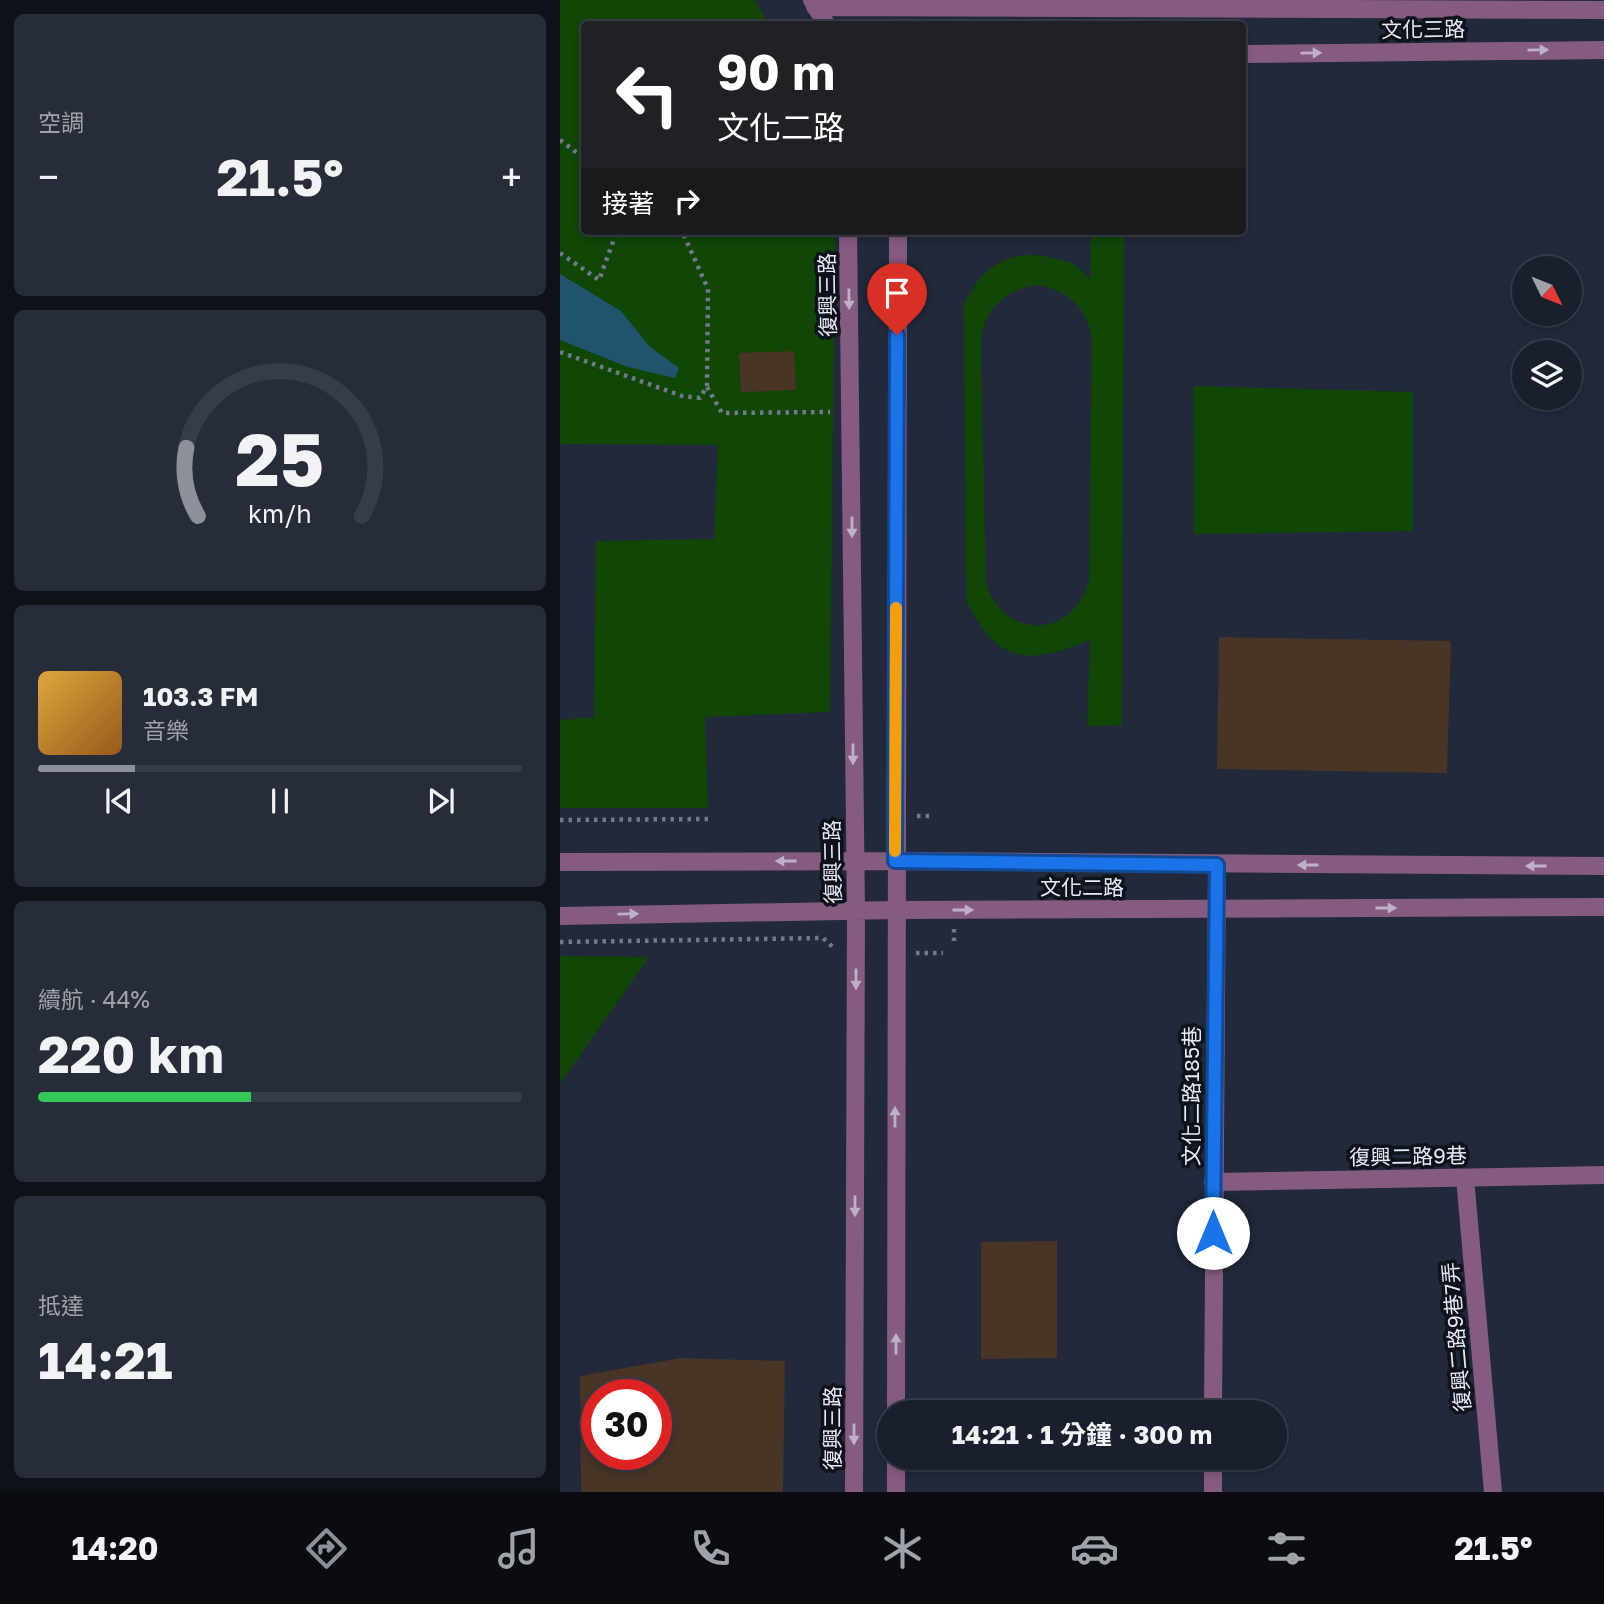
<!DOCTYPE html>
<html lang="zh-TW">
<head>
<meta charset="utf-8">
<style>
	:root { --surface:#191f2c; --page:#262c38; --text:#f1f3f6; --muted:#9fa2a9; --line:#373d48; --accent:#8c9099 }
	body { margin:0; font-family:"Golos Text","Noto Sans TC",sans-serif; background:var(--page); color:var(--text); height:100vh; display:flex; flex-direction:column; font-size:26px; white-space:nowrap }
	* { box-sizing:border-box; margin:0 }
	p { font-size:23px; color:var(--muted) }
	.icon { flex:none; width:38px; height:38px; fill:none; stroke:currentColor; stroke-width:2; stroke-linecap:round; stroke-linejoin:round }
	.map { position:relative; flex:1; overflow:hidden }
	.side { display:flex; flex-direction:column; gap:14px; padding:14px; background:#0e1118; width:560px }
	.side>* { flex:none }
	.guide { position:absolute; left:21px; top:21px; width:665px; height:214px; border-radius:7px; box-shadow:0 4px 10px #0003,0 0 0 2px var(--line); background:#202124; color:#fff; overflow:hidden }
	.needle { width:46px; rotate:133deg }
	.fabs { position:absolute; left:952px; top:256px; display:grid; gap:14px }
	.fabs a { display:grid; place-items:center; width:70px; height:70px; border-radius:50%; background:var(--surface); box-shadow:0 4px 10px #0003,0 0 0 2px var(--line); font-size:35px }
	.speed { position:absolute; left:21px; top:1379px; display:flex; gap:14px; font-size:35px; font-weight:700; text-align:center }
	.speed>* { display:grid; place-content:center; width:91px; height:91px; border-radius:50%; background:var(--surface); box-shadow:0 4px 10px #0003,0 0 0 2px var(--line); line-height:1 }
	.speed .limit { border:10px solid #d22; background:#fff; color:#111 }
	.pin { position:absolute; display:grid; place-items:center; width:60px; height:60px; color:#fff; margin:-72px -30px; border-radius:50% 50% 50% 0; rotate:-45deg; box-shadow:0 0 7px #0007 }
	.pin .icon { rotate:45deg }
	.me { position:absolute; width:77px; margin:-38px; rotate:0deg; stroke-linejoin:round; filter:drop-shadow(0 0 5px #0008) }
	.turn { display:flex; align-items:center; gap:24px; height:147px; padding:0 21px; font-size:32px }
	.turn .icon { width:91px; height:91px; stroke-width:2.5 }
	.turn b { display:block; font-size:49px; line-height:60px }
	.then { display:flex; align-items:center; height:66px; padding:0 21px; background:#0003; gap:14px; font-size:26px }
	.big { font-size:52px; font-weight:700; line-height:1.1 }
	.side .tile { flex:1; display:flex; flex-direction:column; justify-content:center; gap:10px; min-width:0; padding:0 24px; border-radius:10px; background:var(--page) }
	.side .dial { align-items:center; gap:0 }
	.dial svg { height:182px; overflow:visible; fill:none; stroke:var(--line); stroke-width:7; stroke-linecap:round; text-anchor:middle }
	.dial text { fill:var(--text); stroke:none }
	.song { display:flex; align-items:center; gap:21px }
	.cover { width:84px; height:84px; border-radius:10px; background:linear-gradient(135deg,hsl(40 70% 55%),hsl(30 70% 35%)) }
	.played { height:7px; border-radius:4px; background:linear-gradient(90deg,var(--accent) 20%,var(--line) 20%) }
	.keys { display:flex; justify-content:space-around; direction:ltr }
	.heat { display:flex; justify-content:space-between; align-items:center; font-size:38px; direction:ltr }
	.charge { height:10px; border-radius:5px; background:linear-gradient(90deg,#34c759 44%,var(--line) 0) }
	.trip { position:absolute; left:317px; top:1400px; width:410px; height:70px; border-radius:35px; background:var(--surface); box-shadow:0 4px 10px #0003,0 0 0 2px var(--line); font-weight:700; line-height:70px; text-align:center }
	.tabs { display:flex; height:112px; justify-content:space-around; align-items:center; background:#0a0c12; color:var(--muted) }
	.tabs .icon { width:49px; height:49px }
	.tabs .active { color:var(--accent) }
	.tabs b { font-size:32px; color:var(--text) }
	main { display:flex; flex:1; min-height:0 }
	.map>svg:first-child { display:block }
</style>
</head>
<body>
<main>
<section class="side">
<div class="tile"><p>空調</p>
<div class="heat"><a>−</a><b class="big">21.5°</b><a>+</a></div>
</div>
<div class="tile dial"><svg viewBox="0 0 100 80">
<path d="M14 69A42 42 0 1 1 86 69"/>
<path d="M14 69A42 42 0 0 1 9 39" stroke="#8c9099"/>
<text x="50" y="56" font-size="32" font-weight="700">25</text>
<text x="50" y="72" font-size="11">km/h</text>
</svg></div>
<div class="tile">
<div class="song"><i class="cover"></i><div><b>103.3 FM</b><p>音樂</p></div></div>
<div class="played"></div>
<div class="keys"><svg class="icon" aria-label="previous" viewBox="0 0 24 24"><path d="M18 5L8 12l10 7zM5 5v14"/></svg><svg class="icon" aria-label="pause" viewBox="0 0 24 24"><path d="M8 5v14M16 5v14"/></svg><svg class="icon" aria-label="next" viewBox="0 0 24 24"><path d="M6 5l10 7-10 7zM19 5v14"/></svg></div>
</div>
<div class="tile"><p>續航 · 44%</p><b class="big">220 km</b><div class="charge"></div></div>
<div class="tile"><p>抵達</p><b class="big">14:21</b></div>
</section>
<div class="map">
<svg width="1044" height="1492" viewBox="0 0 1044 1492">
	<rect width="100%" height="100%" fill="#21293b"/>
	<path fill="#104606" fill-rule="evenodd" d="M 0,0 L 195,0 L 209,24 L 24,24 L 24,231 L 275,231 L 270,712 L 145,717 L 148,808 L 0,808 L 0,720 L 34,717 L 36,541 L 154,539 L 158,445 L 0,444 Z
		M 531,231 L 564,231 L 562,725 L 527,726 L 530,640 C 470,665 437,665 406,600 L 404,304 C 422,266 451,247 493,258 C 499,260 508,261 514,264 C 520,268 525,275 530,279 ZM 478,285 C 509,291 526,307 532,338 L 529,580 C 514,638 446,642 426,584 L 421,347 C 421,312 444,289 478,285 Z
		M 633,386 L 853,392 L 853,531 L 634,534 Z
		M 0,956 L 89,957 L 0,1084 Z"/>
	<path fill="#20546c" d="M 0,274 L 61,311 L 90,347 L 119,368 L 115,378 L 68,367 L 0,340 Z"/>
	<path fill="#483526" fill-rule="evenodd" d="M 234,351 L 236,390 L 181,392 L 179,353 Z
		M 659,637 L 891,641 L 887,773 L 657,769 Z
		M 497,1241 L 497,1358 L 421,1359 L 421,1242 Z
		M 121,1358 L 225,1361 L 223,1492 L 21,1492 L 20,1376 ZM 37,1395 L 96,1395 L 96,1454 L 37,1454 Z"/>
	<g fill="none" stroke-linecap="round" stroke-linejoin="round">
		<path stroke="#727989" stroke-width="4.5" stroke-dasharray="3.5 5" stroke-linecap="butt" d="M 0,140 L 24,158
			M 0,253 L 39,280 L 57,231
			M 0,352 L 122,396 L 140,398 L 147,386 L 148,289 L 122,231
			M 147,387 L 162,413 L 270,412
			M 357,816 L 370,816
			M 0,820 L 148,819
			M 266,827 L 266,840
			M 394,929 L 394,944
			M 0,942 L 263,938 L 275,949
			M 356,953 L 383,953"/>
		<path stroke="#865b80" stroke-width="18" d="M 905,1178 L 933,1492
			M 653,1182 L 1044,1175
			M 653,1412 L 657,865
			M 653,1458 L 653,1492"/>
		<path stroke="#865b80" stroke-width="18" d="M 252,0 L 266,24
			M 255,7 L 1044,10
			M 682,54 L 1044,50
			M 288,231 L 296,911 L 294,1492
			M 0,862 L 335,861 L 1044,866
			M 0,916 L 335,910 L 1044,907
			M 336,1412 L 338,231
			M 336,1458 L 336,1492"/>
	</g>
	<defs><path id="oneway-solid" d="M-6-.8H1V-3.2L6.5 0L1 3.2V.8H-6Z" transform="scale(1.75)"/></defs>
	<g fill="#beb1c7">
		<use href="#oneway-solid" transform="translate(978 50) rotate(-1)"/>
		<use href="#oneway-solid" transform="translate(751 53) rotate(-1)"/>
		<use href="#oneway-solid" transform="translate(289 299) rotate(89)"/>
		<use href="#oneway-solid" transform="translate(292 527) rotate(90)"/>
		<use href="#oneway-solid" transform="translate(293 754) rotate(90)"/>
		<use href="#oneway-solid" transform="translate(226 861) rotate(180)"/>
		<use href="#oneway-solid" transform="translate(748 865) rotate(-180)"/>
		<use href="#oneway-solid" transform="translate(976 866) rotate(-180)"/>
		<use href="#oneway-solid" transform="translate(826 908)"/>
		<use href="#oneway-solid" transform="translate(403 910)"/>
		<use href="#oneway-solid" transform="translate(68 914) rotate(-1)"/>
		<use href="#oneway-solid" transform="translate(296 979) rotate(90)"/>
		<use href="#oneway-solid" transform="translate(335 1117) rotate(-90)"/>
		<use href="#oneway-solid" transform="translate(295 1206) rotate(90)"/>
		<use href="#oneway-solid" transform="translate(336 1344) rotate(-90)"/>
		<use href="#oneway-solid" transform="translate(294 1434) rotate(90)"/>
	</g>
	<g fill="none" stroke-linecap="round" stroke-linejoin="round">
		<defs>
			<path id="route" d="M 337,335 L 335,861 L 657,865 L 653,1233"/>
		</defs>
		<use href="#route" stroke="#114b97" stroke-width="18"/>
		<use href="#route" stroke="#1a73e8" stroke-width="12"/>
		<path stroke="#f59e0b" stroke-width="12" d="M 335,851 L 336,608"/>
	</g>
	<g text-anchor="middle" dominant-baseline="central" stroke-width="7" stroke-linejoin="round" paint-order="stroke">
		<g font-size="21" fill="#e4eaf7" stroke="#0e121a">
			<text transform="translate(863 29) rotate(-1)">文化三路</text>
			<text transform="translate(267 295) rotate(-91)">復興三路</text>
			<text transform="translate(272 862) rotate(-91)">復興三路</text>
			<text x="522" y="887">文化二路</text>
			<text transform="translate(631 1096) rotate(-90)">文化二路185巷</text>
			<text transform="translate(848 1156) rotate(-1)">復興二路9巷</text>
			<text transform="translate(896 1337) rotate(-95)">復興二路9巷7弄</text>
			<text transform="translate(272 1428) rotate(-90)">復興三路</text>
		</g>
	</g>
</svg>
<div class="fabs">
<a><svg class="needle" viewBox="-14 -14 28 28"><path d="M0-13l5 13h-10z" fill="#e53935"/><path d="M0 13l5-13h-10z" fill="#9fa2a9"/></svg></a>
<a><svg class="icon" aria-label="layers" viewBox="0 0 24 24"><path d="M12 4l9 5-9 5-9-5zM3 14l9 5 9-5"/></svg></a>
</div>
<div class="speed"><div class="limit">30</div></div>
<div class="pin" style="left:337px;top:335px;background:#d93025"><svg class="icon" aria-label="arrive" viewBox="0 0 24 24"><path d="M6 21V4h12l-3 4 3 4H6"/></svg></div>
<svg class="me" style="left:653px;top:1233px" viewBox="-20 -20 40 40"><circle r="19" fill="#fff"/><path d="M0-13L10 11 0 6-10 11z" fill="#1a73e8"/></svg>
<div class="trip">14:21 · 1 分鐘 · 300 m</div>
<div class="guide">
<div class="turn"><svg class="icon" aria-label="left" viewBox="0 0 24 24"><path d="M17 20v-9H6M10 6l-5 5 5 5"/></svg><div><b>90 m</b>文化二路</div></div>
<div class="then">接著<svg class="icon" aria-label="right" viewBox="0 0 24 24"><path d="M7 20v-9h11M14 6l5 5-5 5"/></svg></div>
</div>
</div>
</main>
<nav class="tabs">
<b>14:20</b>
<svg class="icon active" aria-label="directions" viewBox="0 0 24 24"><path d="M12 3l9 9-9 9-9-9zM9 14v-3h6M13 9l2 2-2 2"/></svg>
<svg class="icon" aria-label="music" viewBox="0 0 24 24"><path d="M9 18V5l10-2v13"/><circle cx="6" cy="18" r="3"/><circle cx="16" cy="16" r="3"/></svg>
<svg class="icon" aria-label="phone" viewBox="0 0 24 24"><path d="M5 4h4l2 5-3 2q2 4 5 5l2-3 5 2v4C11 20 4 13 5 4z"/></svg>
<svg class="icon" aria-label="climate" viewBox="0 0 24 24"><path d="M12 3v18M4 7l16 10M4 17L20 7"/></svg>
<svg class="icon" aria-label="car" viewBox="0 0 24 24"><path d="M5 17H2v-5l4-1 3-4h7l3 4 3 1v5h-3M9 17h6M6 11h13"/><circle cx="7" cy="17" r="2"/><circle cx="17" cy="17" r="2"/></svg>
<svg class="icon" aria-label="filters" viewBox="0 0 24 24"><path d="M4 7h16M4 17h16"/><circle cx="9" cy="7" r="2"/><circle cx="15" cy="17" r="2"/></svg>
<b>21.5°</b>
</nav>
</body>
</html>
